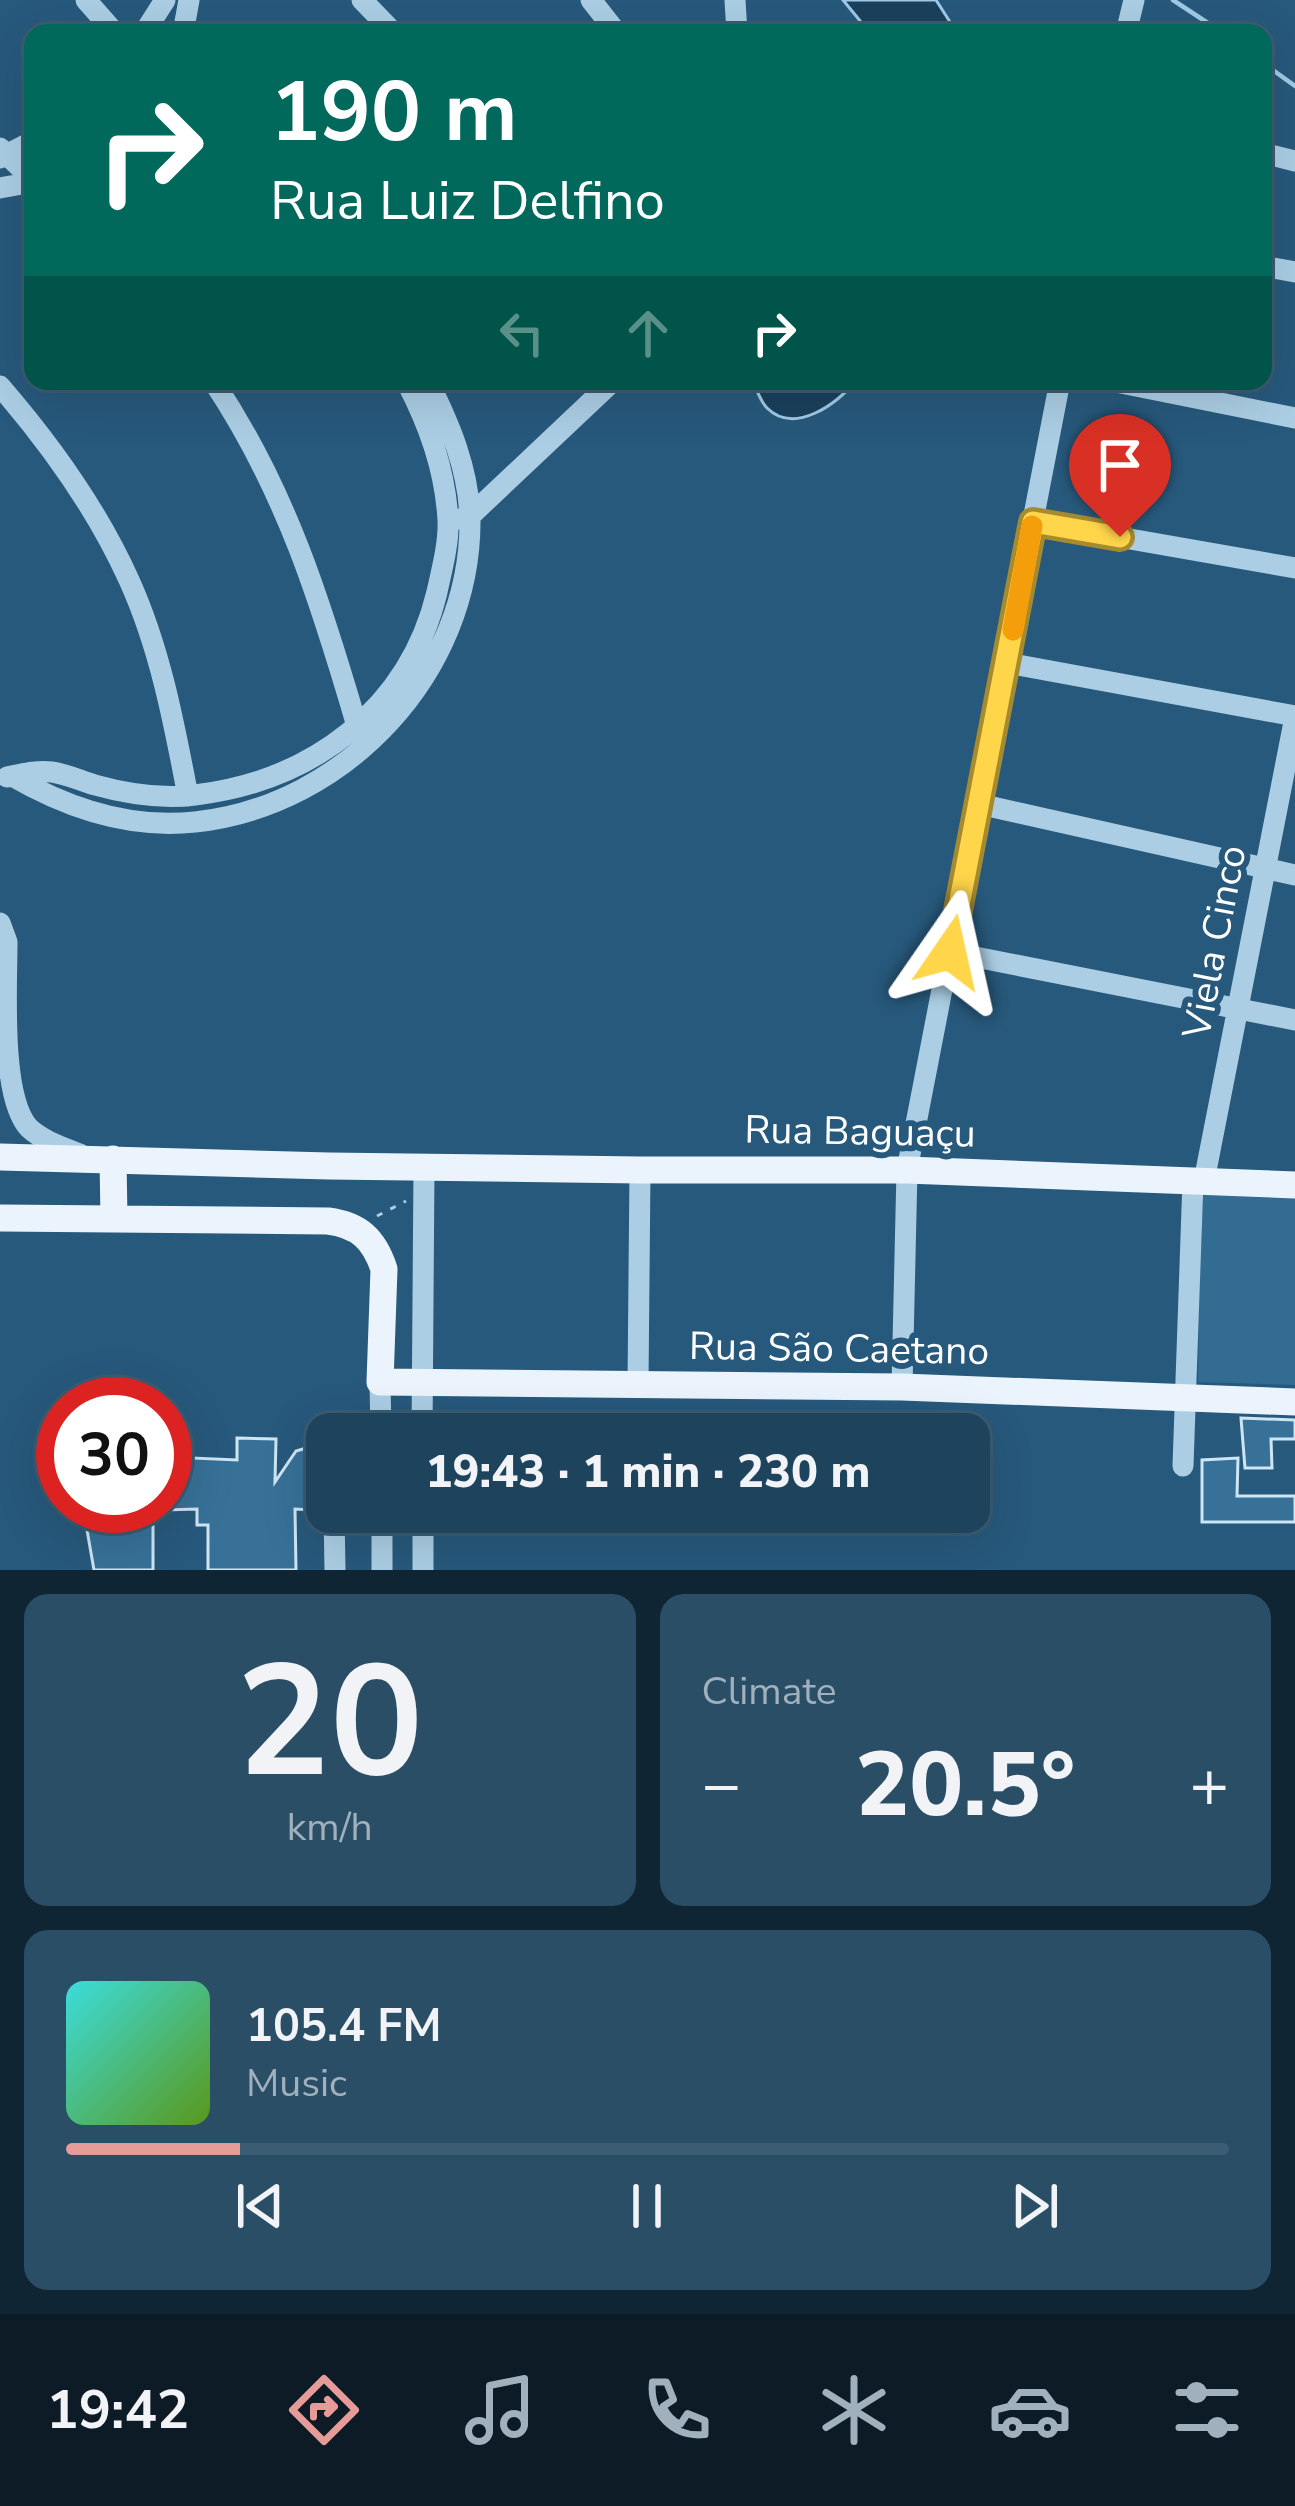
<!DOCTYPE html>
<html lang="en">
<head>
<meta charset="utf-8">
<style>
	:root { --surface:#1d435d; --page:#2a4e66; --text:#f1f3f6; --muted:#a0b0bc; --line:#3b5c72; --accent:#e69b98 }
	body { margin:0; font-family:"Nunito Sans",sans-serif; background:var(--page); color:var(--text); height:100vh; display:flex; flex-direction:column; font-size:45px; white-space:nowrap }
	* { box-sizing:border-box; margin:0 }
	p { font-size:39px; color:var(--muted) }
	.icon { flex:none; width:66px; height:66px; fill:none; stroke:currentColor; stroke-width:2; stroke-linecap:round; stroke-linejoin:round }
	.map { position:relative; height:1570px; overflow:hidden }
	.details { display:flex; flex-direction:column; gap:24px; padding:24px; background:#102533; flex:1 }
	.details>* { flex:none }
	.guide { position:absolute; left:24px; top:24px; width:1248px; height:366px; border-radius:24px; box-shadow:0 12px 48px #0002,0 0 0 3px var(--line); background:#00695c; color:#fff; overflow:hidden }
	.speed { position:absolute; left:36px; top:1377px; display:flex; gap:24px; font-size:60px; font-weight:700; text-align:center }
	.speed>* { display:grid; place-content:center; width:156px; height:156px; border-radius:50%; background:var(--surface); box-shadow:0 12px 48px #0002,0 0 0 3px var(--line); line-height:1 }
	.speed .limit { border:18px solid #d22; background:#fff; color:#111 }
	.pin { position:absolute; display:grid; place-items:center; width:102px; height:102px; color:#fff; margin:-123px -51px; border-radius:50% 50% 50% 0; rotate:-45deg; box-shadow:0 0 12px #0007 }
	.pin .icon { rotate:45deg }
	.me { position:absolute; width:132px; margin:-66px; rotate:11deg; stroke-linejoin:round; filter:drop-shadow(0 0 9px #0008) }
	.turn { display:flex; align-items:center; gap:42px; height:252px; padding:0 48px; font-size:54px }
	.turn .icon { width:156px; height:156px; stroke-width:2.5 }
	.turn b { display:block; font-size:84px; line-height:102px }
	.lanes { display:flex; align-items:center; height:114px; padding:0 48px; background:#0003; justify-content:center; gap:60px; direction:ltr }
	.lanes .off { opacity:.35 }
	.big { font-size:90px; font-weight:800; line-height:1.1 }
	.details .card { flex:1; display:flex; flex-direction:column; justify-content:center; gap:18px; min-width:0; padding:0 42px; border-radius:24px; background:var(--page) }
	.details .dial { align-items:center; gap:0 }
	.dial b { font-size:156px; line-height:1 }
	.song { display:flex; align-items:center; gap:36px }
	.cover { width:144px; height:144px; border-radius:18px; background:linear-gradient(135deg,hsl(180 70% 55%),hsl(90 70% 35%)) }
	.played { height:12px; border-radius:6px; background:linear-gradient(90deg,var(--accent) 15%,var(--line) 15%) }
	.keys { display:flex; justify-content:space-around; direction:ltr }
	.heat { display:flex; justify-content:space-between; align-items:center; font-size:66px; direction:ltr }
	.details .tiles { flex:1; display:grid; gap:24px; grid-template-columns:1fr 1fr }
	.card:last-child { grid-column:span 2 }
	.trip { position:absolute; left:306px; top:1413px; width:684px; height:120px; border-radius:24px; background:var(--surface); box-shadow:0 12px 48px #0002,0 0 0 3px var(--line); font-weight:800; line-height:120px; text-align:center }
	.tabs { display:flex; height:192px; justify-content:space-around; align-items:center; background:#0c1b25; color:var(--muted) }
	.tabs .icon { width:84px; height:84px }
	.tabs .current { color:var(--accent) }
	.tabs b { font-size:54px; color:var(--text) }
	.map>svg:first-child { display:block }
</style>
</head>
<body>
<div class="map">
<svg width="1295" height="1570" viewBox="0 0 1295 1570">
	<rect width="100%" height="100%" fill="#27597c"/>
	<path fill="#326c93" d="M 1201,1186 L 1295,1191 L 1295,1385 L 1198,1382 Z"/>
	<path fill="#1b415d" stroke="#a0cae5" stroke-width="3" d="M 843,0 L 936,0 L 957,33 L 870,33 Z
		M 753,381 L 855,381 C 838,404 794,435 767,408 C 760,401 757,390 753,381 Z"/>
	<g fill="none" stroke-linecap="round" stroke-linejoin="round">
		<path stroke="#a0cae5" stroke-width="4.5" d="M 1173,0 L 1223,33
			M 1263,63 L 1295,86"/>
	</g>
	<path fill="#377198" stroke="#cee5f4" stroke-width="3" d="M 1241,1418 L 1295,1420 L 1295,1439 L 1271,1439 L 1272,1468 L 1245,1468 Z
		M 237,1438 L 276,1439 L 275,1482 L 296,1451 L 303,1449 L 314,1457 L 313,1510 L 295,1509 L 296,1570 L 208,1570 L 208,1525 L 197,1525 L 197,1509 L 165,1510 L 165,1481 L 169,1481 L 170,1457 L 237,1460 Z
		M 1238,1458 L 1237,1496 L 1295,1496 L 1295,1522 L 1202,1522 L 1202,1460 Z
		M 88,1509 L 153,1509 L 153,1570 L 94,1570 L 87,1530 Z"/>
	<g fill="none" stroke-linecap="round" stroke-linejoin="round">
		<path stroke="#abcee4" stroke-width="3" stroke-dasharray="6 9" stroke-linecap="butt" d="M 377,1216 L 406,1201"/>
		<path stroke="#abcee4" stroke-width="21" d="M 86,0 L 115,33
			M 362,0 L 394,33
			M 591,0 L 617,33
			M 735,0 L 737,33
			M 144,33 L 165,0
			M 183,33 L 189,0
			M 1126,33 L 1134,0
			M 0,148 L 33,180
			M 1263,153 L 1295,161
			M 0,158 L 33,141
			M 0,188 L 33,182
			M 1263,266 L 1295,272
			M 213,381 C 286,490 321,603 357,726
			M 1111,381 L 1295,418
			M 0,386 C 51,445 97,509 129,580 C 160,648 174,723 188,796
			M 460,519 L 470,516 L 613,381
			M 1033,522 L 1295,568
			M 1007,663 L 1295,716
			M 12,776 C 67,808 130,829 195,822 C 346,806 471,672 470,520 C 469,470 450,425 428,381
			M 7,777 C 22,774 36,770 52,772 C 67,774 81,781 95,785 C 127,794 162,799 195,795 C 312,781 409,709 437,592 C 442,569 449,543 448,520 C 445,469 429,425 406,381
			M 979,804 L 1295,875
			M 0,923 L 7,942 C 7,988 0,1097 29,1128 C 43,1141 62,1147 80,1154
			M 950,952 L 1295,1020
			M 1204,1181 L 1295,717
			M 380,1382 L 381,1434
			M 638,1384 L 640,1170
			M 902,1387 L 907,1170 L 1060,381
			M 422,1434 L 424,1167
			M 1183,1466 L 1193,1180
			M 334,1512 L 335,1570
			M 382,1512 L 382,1570
			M 423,1512 L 423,1570"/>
		<path stroke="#ebf4fc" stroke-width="27" d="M 0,1157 L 329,1166 L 640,1170 L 907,1170 L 1295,1185
			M 113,1159 L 114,1219
			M 0,1218 L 328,1221 C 359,1225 374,1239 384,1269 L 380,1382 L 902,1387 L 1295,1402"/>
	</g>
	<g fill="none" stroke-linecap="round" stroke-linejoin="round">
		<defs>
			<path id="route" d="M 950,952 L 1033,522 L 1120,537"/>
		</defs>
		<use href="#route" stroke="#a68a30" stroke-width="30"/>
		<use href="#route" stroke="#ffd54a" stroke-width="21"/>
		<path stroke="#f59e0b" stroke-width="21" d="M 1013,630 L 1032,526"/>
	</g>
	<g text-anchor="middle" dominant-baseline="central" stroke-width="12" stroke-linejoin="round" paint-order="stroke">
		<g font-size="39" fill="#fff" stroke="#27597c">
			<text transform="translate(1215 942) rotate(-79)">Viela Cinco</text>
			<text transform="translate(860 1132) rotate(1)">Rua Baguaçu</text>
			<text transform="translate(839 1349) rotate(1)">Rua São Caetano</text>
		</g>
	</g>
</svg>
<div class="speed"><div class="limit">30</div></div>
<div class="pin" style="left:1120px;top:537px;background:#d93025"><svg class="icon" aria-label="arrive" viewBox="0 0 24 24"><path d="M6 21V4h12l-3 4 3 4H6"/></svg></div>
<svg class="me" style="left:950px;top:952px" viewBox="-20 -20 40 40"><path d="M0-17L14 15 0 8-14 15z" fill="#ffd54a" stroke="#fff" stroke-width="4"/></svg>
<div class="trip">19:43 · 1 min · 230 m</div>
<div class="guide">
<div class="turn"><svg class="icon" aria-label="right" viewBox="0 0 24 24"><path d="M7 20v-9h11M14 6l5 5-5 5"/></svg><div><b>190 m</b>Rua Luiz Delfino</div></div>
<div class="lanes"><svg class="icon off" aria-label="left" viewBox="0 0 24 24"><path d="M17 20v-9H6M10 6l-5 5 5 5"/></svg><svg class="icon off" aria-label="ahead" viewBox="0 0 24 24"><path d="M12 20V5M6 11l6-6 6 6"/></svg><svg class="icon" aria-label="right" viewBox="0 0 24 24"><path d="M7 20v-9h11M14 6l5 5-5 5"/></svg></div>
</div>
</div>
<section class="details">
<div class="tiles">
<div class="card dial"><b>20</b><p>km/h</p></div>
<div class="card"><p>Climate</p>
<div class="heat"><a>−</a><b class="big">20.5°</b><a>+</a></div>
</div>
<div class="card">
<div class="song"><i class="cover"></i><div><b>105.4 FM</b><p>Music</p></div></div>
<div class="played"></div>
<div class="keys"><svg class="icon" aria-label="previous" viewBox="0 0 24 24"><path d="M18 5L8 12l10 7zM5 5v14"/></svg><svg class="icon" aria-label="pause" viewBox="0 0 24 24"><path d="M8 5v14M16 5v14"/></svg><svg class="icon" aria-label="next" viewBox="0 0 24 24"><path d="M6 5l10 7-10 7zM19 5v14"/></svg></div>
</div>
</div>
</section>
<nav class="tabs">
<b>19:42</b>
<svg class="icon current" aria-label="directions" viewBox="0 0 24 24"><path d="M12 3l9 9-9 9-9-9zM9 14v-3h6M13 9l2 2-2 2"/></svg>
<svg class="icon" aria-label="music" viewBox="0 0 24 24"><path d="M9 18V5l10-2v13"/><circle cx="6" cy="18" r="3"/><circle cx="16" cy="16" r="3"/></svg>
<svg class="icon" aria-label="phone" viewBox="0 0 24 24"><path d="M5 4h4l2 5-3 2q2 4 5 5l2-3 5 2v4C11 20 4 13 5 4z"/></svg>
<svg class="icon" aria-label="climate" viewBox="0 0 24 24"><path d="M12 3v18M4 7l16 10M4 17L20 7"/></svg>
<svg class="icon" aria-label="car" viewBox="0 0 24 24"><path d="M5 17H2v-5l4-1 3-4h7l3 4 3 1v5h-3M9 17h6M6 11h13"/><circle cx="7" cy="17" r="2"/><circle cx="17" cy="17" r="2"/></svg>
<svg class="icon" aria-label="filters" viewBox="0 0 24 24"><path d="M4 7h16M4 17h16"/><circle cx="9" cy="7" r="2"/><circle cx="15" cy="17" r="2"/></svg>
</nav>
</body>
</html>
